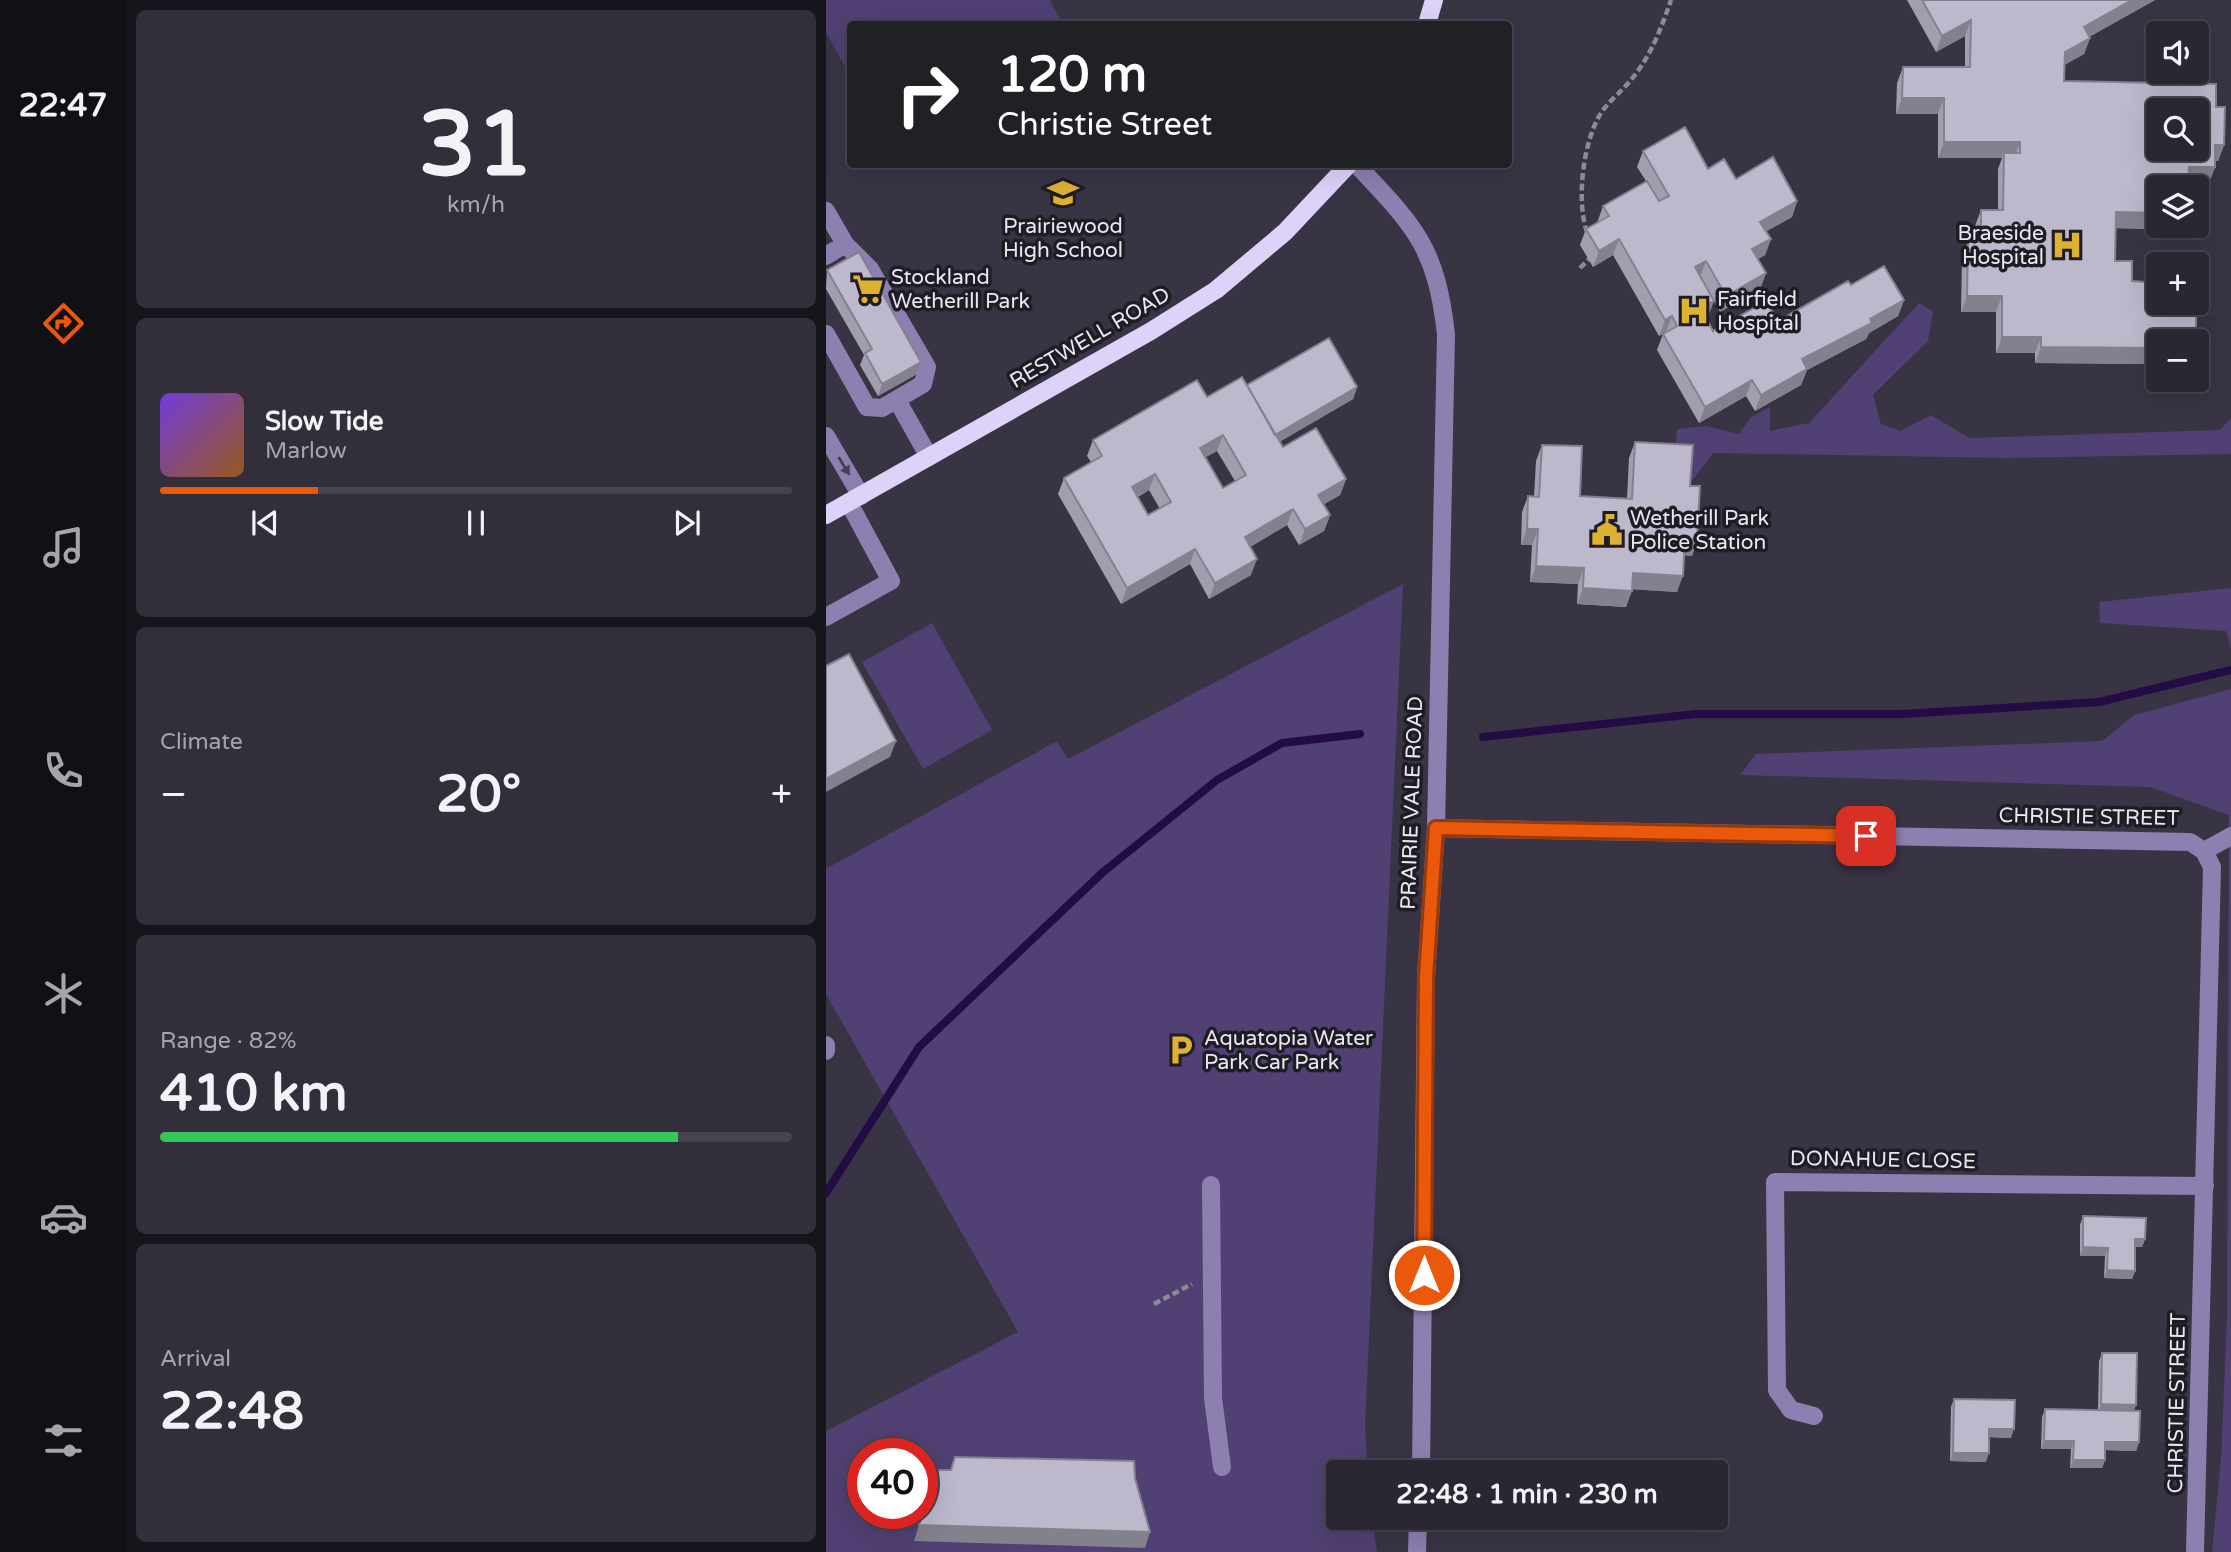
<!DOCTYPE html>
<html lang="en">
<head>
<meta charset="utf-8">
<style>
	:root { --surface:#2a2733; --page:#322f3b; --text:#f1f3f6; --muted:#a5a5ac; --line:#46444e; --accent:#ea580c }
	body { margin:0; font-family:"Varela Round",sans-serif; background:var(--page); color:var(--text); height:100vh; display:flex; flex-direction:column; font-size:26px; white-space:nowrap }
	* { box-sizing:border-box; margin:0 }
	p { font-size:23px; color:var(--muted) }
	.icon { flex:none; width:38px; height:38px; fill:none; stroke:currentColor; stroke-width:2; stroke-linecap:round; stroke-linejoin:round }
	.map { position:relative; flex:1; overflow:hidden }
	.side { display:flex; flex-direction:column; gap:10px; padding:10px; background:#17151c; width:700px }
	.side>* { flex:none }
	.top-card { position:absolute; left:21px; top:21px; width:665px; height:147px; border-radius:7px; box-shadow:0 7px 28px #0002,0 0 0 2px var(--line); background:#202124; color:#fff; overflow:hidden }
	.fabs { position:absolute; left:1320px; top:21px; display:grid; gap:14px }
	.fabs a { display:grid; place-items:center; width:63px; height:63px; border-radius:7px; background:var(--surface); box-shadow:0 7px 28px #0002,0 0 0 2px var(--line); font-size:35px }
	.speed { position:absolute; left:21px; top:1438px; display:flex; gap:14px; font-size:35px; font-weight:700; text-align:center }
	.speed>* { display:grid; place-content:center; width:91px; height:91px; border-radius:50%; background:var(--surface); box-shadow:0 7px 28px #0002,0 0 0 2px var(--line); line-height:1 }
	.speed .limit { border:10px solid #d22; background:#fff; color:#111 }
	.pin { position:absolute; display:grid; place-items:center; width:60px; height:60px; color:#fff; margin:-30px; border-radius:14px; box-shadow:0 4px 10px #0006 }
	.me { position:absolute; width:77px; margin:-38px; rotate:0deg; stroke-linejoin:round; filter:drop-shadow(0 0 5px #0008) }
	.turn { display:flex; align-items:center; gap:24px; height:147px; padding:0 35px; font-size:32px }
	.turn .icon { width:91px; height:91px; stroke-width:2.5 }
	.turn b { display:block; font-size:49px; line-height:60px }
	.big { font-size:52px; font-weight:700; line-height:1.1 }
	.side .widget { flex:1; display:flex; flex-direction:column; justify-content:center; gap:10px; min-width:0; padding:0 24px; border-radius:10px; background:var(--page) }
	.side .dial { align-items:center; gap:0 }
	.dial b { font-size:91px; line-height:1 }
	.song { display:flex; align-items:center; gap:21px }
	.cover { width:84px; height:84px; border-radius:10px; background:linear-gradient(135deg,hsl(260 70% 55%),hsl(30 70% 35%)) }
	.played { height:7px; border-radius:4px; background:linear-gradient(90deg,var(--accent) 25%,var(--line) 25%) }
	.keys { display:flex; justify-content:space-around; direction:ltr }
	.heat { display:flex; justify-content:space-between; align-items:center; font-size:38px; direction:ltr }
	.charge { height:10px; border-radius:5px; background:linear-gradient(90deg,#34c759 82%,var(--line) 0) }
	.trip { position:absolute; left:500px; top:1460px; width:402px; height:70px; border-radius:7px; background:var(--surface); box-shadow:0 7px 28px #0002,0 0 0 2px var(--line); font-weight:700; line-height:70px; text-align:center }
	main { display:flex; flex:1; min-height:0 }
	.dock { display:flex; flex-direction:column; width:126px; justify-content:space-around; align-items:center; background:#111014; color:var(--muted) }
	.dock .icon { width:49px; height:49px }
	.dock .active { color:var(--accent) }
	.dock b { font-size:32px; color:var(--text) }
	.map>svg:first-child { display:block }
</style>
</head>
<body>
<main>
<nav class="dock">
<b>22:47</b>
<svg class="icon active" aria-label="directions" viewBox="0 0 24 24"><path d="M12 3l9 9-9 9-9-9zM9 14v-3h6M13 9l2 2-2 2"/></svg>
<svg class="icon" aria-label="music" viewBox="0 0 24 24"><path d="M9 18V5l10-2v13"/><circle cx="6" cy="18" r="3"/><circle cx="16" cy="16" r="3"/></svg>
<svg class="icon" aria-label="phone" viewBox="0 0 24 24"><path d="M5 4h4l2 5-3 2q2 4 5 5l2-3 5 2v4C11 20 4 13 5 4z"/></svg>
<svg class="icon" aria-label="climate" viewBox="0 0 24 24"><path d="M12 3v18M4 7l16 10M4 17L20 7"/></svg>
<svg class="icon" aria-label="car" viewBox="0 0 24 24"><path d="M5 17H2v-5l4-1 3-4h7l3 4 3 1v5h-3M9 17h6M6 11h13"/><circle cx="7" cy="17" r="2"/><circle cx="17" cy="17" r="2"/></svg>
<svg class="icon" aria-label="filters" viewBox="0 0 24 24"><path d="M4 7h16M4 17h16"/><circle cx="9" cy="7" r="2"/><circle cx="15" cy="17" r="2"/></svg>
</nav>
<section class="side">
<div class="widget dial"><b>31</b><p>km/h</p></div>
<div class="widget">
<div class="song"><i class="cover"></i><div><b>Slow Tide</b><p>Marlow</p></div></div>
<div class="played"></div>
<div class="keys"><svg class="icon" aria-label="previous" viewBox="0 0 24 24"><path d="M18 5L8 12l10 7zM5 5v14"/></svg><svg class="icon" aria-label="pause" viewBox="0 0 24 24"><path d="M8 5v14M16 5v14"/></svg><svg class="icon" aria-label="next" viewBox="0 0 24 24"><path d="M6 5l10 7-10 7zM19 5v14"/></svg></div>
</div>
<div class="widget"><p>Climate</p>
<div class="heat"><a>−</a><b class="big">20°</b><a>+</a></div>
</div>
<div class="widget"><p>Range · 82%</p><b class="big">410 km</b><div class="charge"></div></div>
<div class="widget"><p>Arrival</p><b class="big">22:48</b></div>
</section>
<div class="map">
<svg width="1405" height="1552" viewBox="0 0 1405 1552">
	<rect width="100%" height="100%" fill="#383444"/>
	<path fill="#504073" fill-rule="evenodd" d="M 0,0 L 227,0 L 224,1 L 237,24 L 24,24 L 24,76 L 0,32 Z
		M 1093,303 L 1107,312 L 1102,341 L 1047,395 L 1055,424 L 1075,431 L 1105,415 L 1143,438 L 1394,430 L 1405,418 L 1405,454 L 1181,458 L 887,453 L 866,481 L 849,449 L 851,429 L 880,426 L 913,434 L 925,417 L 944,407 L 944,431 L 983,423 Z
		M 577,584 L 539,1426 L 542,1472 L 513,1472 L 513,1517 L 546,1517 L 551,1552 L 0,1552 L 0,1431 L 192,1332 L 0,994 L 0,869 L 231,741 L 242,759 ZM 37,1454 L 96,1454 L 96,1514 L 37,1514 Z
		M 1405,588 L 1405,648 L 1400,631 L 1274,623 L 1273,602 Z
		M 106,623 L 166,730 L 97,769 L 36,662 Z
		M 1405,689 L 1405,1552 L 1386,1552 L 1395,1459 L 1401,1318 L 1403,815 L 1324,787 L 914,775 L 930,754 L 1276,741 L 1308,715 Z"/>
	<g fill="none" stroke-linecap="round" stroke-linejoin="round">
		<path stroke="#230b44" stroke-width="8" d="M 657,737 L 870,714 L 1077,714 L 1273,702 L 1405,670
			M 0,1193 L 93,1047 L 276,873 L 391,780 L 456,743 L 534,734"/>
		<path stroke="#8d8997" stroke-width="4.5" stroke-dasharray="7 3.5" stroke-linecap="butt" d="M 761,232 C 750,201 757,141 775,113 C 783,101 795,92 804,81 C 824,58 835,29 845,0
			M 754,268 L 766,256
			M 328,1304 L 366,1284"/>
		<path stroke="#8d7faf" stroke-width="18" d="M 530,164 C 589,227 610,246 620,334 L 610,828 L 600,977 L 595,1472
			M 0,211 L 19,244 L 44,269 L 101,367 L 97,384 L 56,408 L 41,407 L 0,334
			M 0,256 L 19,244
			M 71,400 L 103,457
			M 0,436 L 35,496
			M 0,617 L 65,581 L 23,503
			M 610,828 L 1364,842 L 1378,851 L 1386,867 L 1369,1552
			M 1378,851 L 1405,836
			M 0,1045 L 0,1051
			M 385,1185 L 387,1398 L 396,1467
			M 988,1416 L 965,1410 L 951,1390 L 949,1182 L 1379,1186
			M 591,1552 L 592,1517"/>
		<path stroke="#ddd3f9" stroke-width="18" d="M 601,24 L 608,0
			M 0,515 L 325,331 L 390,290 L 459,232 L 523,164"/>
	</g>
	<path fill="#a39eaf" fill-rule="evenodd" d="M 1081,0 L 1329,0 L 1263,37 L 1264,38 L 1258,54 L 1238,65 L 1238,81 L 1390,107 L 1398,145 L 1392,161 L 1389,161 L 1389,167 L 1383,183 L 1362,183 L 1332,226 L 1357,226 L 1356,230 L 1290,228 L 1289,261 L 1306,281 L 1332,341 L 1332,354 L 1330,354 L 1326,364 L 1209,363 L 1209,353 L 1170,353 L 1170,312 L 1135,312 L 1136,258 L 1142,242 L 1149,242 L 1149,226 L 1155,210 L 1172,210 L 1172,169 L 1176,158 L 1112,158 L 1112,114 L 1070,114 L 1071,83 L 1077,67 L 1139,67 L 1139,36 L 1110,52 Z
		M 817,151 L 882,169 L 971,201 L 966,217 L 940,231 L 945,239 L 939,255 L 932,259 L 940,273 L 934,289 L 894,312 L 877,282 L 882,317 L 880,318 L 887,331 L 952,321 L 1025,285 L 1078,300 L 1072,316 L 1043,333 L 1040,339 L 981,370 L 975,385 L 929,411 L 920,396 L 873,423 L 831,350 L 837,334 L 840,332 L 833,336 L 787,255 L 767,267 L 754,245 L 760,229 L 771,223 L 777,206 L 820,181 L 811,167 Z
		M 1,270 L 95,362 L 91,374 L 52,396 L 34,365 L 38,355 L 0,289 Z
		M 421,385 L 531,387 L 527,399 L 453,442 L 457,447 L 520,479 L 514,495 L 498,504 L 504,515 L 498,531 L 473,545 L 461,525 L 424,547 L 425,575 L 383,599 L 364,564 L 295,604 L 232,494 L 238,478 L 265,462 L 261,456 L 267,440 L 381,397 ZM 391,451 L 409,481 L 397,488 L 379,457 ZM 323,490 L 334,509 L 322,515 L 312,497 Z
		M 809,442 L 864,486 L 871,540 L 866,556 L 858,555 L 851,592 L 806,589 L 800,607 L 751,604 L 752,584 L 704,582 L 706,545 L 695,545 L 696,512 L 702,496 L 708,497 L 710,461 L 716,445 L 754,496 L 801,499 L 803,458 Z
		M 1257,1216 L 1319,1239 L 1316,1247 L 1309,1247 L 1309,1271 L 1306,1279 L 1278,1278 L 1279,1256 L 1254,1256 L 1254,1225 Z
		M 1276,1353 L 1308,1411 L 1313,1442 L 1310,1451 L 1279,1450 L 1279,1460 L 1276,1468 L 1244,1468 L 1245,1449 L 1215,1449 L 1216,1417 L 1219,1409 L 1272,1410 L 1273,1361 Z
		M 1128,1399 L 1185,1438 L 1163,1437 L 1160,1462 L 1124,1461 L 1125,1407 Z"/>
	<path fill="#84818f" d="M 1306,0 L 1329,0 L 1252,43 L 1258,27 Z
		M 1145,20 L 1139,36 L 1110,52 L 1116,36 Z
		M 1264,38 L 1258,54 L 1233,68 L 1239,52 Z
		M 1076,98 L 1118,98 L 1112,114 L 1070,114 Z
		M 1118,142 L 1194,142 L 1188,158 L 1178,153 L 1176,158 L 1112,158 Z
		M 1389,145 L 1398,145 L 1392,161 L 1383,161 Z
		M 1363,167 L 1389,167 L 1383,183 L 1357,183 Z
		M 971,201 L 966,217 L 929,238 L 934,222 Z
		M 1290,212 L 1332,213 L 1332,226 L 1357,226 L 1356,230 L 1284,228 Z
		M 793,239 L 787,255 L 767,267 L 773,251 Z
		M 945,239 L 939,255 L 921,265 L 926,249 Z
		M 880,261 L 874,277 L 869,267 Z
		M 940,273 L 934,289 L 894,312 L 900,296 Z
		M 1141,296 L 1176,296 L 1170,312 L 1135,312 Z
		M 1078,300 L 1072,316 L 1043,333 L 1040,339 L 981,370 L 975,385 L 929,411 L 935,395 L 976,359 Z
		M 888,301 L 882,317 L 869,324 L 875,308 Z
		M 846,316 L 840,332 L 833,336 L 839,320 Z
		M 1176,337 L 1215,337 L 1209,353 L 1170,353 Z
		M 1332,338 L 1370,339 L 1369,341 L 1332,341 L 1332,354 L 1330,354 L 1326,364 L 1209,363 L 1215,347 Z
		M 95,362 L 91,374 L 52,396 L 56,384 Z
		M 926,380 L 920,396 L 873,423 L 879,407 Z
		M 531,387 L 527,399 L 443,448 L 447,436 Z
		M 397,435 L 391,451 L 368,464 L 374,448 Z
		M 329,474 L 323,490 L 300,503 L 306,487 Z
		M 520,479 L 514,495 L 486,511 L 492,495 Z
		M 467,509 L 461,525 L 413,553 L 419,537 Z
		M 504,515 L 498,531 L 473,545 L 479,529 Z
		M 701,529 L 712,529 L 706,545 L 695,545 Z
		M 859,539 L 871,540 L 866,556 L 853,555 Z
		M 369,549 L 364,564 L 295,604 L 301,588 Z
		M 431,559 L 425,575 L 383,599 L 389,583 Z
		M 710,566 L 758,568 L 752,584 L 704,582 Z
		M 807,573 L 857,576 L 851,592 L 801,589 Z
		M 757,588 L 806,591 L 800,607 L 751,604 Z
		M 70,741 L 64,757 L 0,792 L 0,779 Z
		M 1309,1239 L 1319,1239 L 1316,1247 L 1306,1247 Z
		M 1257,1247 L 1282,1248 L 1279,1256 L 1254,1256 Z
		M 1281,1270 L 1309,1271 L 1306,1279 L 1278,1278 Z
		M 1275,1404 L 1310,1405 L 1307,1414 L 1272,1413 Z
		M 1163,1429 L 1188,1429 L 1185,1438 L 1160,1437 Z
		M 1218,1441 L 1248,1441 L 1245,1449 L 1215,1449 Z
		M 1279,1442 L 1313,1442 L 1310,1451 L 1276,1450 Z
		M 1127,1453 L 1163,1453 L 1160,1462 L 1124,1461 Z
		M 1247,1460 L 1279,1460 L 1276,1468 L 1244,1468 Z
		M 93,1525 L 324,1532 L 319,1548 L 88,1541 Z"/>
	<path fill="#bdb8cc" stroke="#84818f" stroke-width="2" fill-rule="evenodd" d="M 1096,0 L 1306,0 L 1258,27 L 1264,38 L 1239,52 L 1238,81 L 1390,84 L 1390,107 L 1399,107 L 1398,145 L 1389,145 L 1389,167 L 1363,167 L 1362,187 L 1332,187 L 1332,213 L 1290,212 L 1289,261 L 1306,261 L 1306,281 L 1332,283 L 1332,303 L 1370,303 L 1370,339 L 1332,338 L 1332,348 L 1215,347 L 1215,337 L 1176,337 L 1176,296 L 1141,296 L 1142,242 L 1155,242 L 1155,210 L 1177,210 L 1178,153 L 1194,153 L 1194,142 L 1118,142 L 1118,98 L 1076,98 L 1077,67 L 1144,67 L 1145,20 L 1116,36 ZM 1332,110 L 1370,110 L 1370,149 L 1332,149 Z
		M 859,127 L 882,169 L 898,159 L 910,179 L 947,157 L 971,201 L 934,222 L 945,239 L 926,249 L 940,273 L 900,296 L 880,261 L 869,267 L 888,301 L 875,308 L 887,331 L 940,301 L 952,321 L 1022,281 L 1025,285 L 1058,266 L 1078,300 L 1044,319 L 1046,323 L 976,359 L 981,369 L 935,395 L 926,380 L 879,407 L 837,334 L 851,326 L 846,316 L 839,320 L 793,239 L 773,251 L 760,229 L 783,216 L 777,206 L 821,181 L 833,201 L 843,196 L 817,151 Z
		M 33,252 L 95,362 L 56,384 L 39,353 L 46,349 L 1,270 Z
		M 503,338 L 531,387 L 449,435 L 421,385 Z
		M 416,377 L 457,447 L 490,428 L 520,479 L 492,495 L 504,515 L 479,529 L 467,509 L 419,537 L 431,559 L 389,583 L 369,549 L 301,588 L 238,478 L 276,456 L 267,440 L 371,380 L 381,397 ZM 397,435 L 420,475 L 397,488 L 374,448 ZM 329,474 L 345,502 L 322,515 L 306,487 Z
		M 809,442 L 867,445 L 864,486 L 874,486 L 871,540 L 859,539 L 857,576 L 807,573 L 806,591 L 757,588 L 758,568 L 710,566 L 712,529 L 701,529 L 702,496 L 713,497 L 716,445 L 756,446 L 754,496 L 806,499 Z
		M 23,654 L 70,741 L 0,779 L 0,666 Z
		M 1257,1216 L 1320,1218 L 1319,1239 L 1309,1239 L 1309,1271 L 1281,1270 L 1282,1248 L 1257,1247 Z
		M 1276,1353 L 1311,1353 L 1310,1405 L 1275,1404 Z
		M 1128,1399 L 1189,1400 L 1188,1429 L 1163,1429 L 1163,1453 L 1127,1453 Z
		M 1219,1409 L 1314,1411 L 1313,1442 L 1279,1442 L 1279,1460 L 1247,1460 L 1248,1441 L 1218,1441 Z
		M 129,1457 L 308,1461 L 309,1478 L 324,1532 L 93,1525 L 113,1470 L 125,1470 Z"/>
	<defs><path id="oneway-solid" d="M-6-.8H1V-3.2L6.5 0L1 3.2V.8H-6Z" transform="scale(1.75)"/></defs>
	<use fill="#463f55" href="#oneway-solid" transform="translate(18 466) rotate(59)"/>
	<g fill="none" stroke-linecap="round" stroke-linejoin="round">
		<defs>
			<path id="route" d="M 598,1275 L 600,977 L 610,828 L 1040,836"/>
		</defs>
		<use href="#route" stroke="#983908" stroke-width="18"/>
		<use href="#route" stroke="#ea580c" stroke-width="12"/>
	</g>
	<defs>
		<symbol id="school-bare" viewBox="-9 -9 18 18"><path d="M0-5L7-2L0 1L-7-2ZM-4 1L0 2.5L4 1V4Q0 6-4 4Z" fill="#deb133" stroke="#1f1d24" stroke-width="2.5" paint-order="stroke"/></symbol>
		<symbol id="hospital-bare" viewBox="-9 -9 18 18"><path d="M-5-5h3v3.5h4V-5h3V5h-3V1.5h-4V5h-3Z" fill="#deb133" stroke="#1f1d24" stroke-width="2.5" paint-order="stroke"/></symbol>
		<symbol id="supermarket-bare" viewBox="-9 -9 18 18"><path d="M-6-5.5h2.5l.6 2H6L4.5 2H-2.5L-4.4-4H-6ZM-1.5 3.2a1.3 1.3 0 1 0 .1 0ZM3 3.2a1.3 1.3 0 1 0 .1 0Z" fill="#deb133" stroke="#1f1d24" stroke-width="2.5" paint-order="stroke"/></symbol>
		<symbol id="civic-bare" viewBox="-9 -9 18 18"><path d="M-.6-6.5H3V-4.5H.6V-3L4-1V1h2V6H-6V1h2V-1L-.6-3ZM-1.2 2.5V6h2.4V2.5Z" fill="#deb133" stroke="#1f1d24" stroke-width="2.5" paint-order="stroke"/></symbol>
		<symbol id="parking-bare" viewBox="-9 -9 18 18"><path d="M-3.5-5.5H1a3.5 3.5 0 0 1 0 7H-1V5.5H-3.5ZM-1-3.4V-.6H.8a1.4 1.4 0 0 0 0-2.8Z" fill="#deb133" stroke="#1f1d24" stroke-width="2.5" paint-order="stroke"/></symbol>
	</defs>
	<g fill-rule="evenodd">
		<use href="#school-bare" x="215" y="171" width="44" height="44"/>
		<use href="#hospital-bare" x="1219" y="223" width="44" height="44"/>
		<use href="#supermarket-bare" x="20" y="267" width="44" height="44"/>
		<use href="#hospital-bare" x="846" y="289" width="44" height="44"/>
		<use href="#civic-bare" x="759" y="508" width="44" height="44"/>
		<use href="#parking-bare" x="333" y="1028" width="44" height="44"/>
	</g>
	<g text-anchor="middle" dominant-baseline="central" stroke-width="7" stroke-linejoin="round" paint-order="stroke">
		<g font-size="21" fill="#eae7f2" stroke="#1f1d24" text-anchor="start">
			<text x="237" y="226" text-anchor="middle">Prairiewood<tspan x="237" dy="24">High School</tspan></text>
			<text x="1218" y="233" text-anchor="end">Braeside<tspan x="1218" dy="24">Hospital</tspan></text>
			<text x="65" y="277">Stockland<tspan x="65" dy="24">Wetherill Park</tspan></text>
			<text x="891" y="299">Fairfield<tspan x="891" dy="24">Hospital</tspan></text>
			<text x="804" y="518">Wetherill Park<tspan x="804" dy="24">Police Station</tspan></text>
			<text x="378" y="1038">Aquatopia Water<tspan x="378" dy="24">Park Car Park</tspan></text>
		</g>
		<g font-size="21" fill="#eae7f2" stroke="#1f1d24">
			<text transform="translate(264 338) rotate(-30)">RESTWELL ROAD</text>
			<text transform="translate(586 803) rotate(-88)">PRAIRIE VALE ROAD</text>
			<text transform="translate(1263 817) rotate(1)">CHRISTIE STREET</text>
			<text transform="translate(1057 1160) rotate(1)">DONAHUE CLOSE</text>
			<text transform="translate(1351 1403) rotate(-89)">CHRISTIE STREET</text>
		</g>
	</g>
</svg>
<div class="fabs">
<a><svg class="icon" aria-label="sound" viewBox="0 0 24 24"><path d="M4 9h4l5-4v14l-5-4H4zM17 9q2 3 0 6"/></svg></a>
<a><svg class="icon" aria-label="search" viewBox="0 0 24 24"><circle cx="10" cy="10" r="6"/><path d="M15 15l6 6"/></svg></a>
<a><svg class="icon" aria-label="layers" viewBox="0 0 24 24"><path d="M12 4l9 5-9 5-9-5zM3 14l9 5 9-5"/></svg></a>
<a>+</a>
<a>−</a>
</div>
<div class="speed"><div class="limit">40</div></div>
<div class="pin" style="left:1040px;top:836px;background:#d93025"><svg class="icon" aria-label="arrive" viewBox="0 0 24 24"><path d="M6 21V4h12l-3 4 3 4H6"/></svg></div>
<svg class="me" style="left:598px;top:1275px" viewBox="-20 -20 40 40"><circle r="17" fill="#ea580c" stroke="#fff" stroke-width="3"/><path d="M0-11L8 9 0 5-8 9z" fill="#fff"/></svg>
<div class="trip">22:48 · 1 min · 230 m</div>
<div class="top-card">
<div class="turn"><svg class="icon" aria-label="right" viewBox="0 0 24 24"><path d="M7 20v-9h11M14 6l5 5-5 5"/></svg><div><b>120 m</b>Christie Street</div></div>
</div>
</div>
</main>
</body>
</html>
